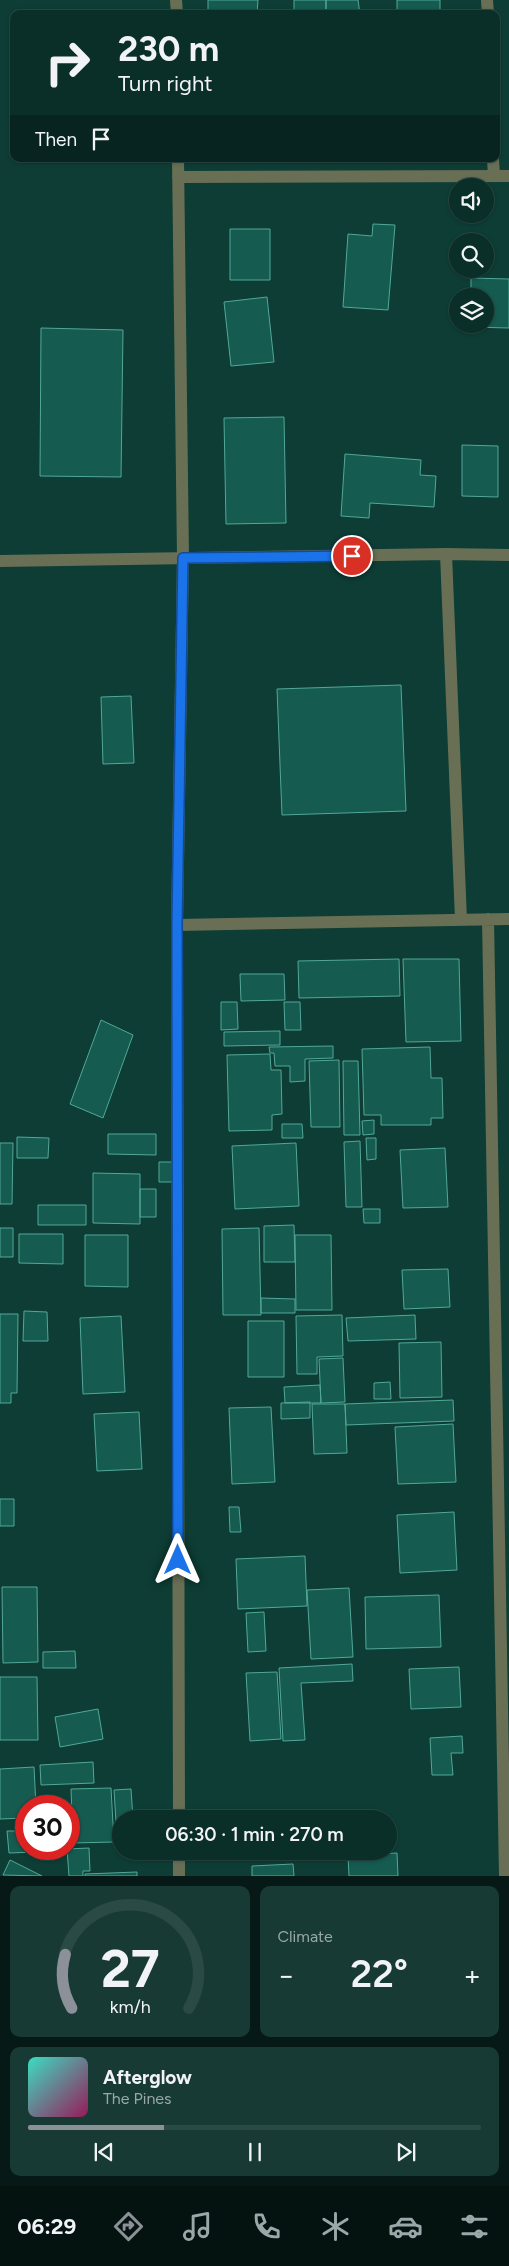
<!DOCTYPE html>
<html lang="en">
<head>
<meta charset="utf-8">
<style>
	:root { --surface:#0a2e28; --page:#183a34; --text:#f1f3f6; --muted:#99a8a8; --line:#2a4a45; --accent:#8c9099 }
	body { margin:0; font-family:Figtree,sans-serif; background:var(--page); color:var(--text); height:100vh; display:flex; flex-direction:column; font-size:19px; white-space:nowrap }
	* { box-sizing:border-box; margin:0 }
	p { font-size:16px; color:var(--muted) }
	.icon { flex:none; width:28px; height:28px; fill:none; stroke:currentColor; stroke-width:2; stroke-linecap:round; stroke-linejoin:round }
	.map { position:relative; height:1876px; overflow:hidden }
	.drawer { display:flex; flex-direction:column; gap:10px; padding:10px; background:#061916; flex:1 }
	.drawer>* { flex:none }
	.banner { position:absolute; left:10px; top:10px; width:490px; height:152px; border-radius:10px; box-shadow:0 1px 4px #0004,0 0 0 1px var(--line); background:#0a2e28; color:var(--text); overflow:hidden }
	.fabs { position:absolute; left:449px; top:178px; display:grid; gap:10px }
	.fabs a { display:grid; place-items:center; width:45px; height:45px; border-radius:50%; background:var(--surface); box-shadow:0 1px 4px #0004,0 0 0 1px var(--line); font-size:25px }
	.speed { position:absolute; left:15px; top:1795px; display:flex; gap:10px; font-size:25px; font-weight:700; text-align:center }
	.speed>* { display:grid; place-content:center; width:65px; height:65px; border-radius:50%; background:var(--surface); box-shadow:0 1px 4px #0004,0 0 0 1px var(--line); line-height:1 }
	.speed .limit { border:8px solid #d22; background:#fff; color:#111 }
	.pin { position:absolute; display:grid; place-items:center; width:42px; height:42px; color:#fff; margin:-21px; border:2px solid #fff; border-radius:50%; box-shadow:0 1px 5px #0007 }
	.me { position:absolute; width:55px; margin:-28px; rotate:0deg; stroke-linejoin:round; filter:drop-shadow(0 0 4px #0008) }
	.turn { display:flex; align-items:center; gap:18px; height:105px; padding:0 25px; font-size:22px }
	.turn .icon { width:65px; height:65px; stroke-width:2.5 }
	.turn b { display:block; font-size:35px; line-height:42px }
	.then { display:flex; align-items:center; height:48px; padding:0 25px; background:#0003; gap:10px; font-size:19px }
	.big { font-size:38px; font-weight:600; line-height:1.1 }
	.drawer .widget { flex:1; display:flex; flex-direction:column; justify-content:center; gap:8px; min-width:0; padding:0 18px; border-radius:10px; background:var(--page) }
	.drawer .dial { align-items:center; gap:0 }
	.dial svg { height:130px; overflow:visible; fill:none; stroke:var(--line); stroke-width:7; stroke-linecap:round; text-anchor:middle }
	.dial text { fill:var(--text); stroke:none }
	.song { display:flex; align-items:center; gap:15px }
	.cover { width:60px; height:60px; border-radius:8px; background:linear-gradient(135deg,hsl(170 70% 55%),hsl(330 70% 35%)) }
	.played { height:5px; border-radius:2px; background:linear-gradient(90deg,var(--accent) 30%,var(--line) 30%) }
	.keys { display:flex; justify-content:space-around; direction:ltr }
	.heat { display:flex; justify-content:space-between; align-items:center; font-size:28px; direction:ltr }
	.drawer .tiles { flex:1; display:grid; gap:10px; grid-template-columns:1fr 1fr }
	.widget:last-child { grid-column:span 2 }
	.trip { position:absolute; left:112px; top:1810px; width:285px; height:50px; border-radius:25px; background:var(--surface); box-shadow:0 1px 4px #0004,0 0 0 1px var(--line); font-weight:600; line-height:50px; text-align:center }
	.menu { display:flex; height:80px; justify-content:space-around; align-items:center; background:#041210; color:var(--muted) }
	.menu .icon { width:35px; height:35px }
	.menu .on { color:var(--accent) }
	.menu b { font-size:22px; color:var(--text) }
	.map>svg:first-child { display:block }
</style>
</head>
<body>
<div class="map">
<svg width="509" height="1876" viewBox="0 0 509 1876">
	<rect width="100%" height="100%" fill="#0d3d35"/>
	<path fill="#155b50" stroke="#52a898" d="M 208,0 L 258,0 L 257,14 L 208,14 Z
		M 294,0 L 326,0 L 326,14 L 294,14 Z
		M 326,0 L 358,0 L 360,14 L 326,14 Z
		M 397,0 L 440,0 L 440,14 L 397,14 Z
		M 373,224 L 395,225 L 388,310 L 343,307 L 348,234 L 372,236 Z
		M 230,229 L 270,229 L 270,280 L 230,280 Z
		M 471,278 L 509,279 L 509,328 L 470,327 L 470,324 L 485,324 L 485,296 L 471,296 Z
		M 267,297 L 274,362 L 231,366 L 224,302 Z
		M 41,328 L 123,330 L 121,477 L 40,476 Z
		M 284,417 L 286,523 L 226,524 L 224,418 Z
		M 462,445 L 498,446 L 498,497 L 462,496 Z
		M 345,454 L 421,460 L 420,475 L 436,476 L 434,507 L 370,503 L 369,518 L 341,516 Z
		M 401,685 L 406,811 L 282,815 L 277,689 Z
		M 131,696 L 134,763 L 103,764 L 101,697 Z
		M 399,959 L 400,996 L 299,998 L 298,961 Z
		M 403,959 L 459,959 L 461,1041 L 406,1042 Z
		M 240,974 L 284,974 L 285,1000 L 241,1001 Z
		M 221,1002 L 237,1002 L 238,1029 L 221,1030 Z
		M 284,1002 L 300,1002 L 301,1030 L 285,1030 Z
		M 101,1020 L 133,1035 L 103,1118 L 70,1104 Z
		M 280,1031 L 280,1045 L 224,1046 L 224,1032 Z
		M 333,1046 L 333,1058 L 305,1059 L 305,1081 L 290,1082 L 290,1066 L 275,1066 L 274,1053 L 270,1053 L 269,1047 Z
		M 430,1047 L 431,1078 L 442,1078 L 443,1118 L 431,1118 L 431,1125 L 381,1125 L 381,1115 L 364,1115 L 362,1049 Z
		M 270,1054 L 271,1070 L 281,1070 L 282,1114 L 272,1115 L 272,1130 L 229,1131 L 227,1055 Z
		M 339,1060 L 340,1127 L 311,1127 L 309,1061 Z
		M 343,1061 L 358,1061 L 360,1135 L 344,1135 Z
		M 374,1120 L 374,1134 L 363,1135 L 362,1121 Z
		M 282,1124 L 302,1124 L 303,1138 L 282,1138 Z
		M 108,1134 L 156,1134 L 156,1155 L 108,1154 Z
		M 17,1137 L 49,1138 L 48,1158 L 17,1158 Z
		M 366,1138 L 376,1138 L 376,1159 L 367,1160 Z
		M 360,1141 L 362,1207 L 346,1207 L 344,1142 Z
		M 0,1143 L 13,1143 L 12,1204 L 0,1204 Z
		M 296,1143 L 299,1206 L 235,1209 L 232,1146 Z
		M 445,1148 L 448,1207 L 403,1208 L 400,1150 Z
		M 159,1162 L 174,1162 L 174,1182 L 159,1182 Z
		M 93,1173 L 140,1174 L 140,1224 L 93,1223 Z
		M 140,1189 L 156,1189 L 156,1217 L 140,1217 Z
		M 38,1205 L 86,1205 L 86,1225 L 38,1225 Z
		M 363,1209 L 380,1209 L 380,1223 L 364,1223 Z
		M 294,1225 L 295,1262 L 264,1262 L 264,1226 Z
		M 0,1228 L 13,1228 L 13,1257 L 0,1257 Z
		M 259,1228 L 261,1315 L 223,1315 L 222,1229 Z
		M 19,1234 L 63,1234 L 63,1264 L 19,1263 Z
		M 85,1235 L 128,1235 L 128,1287 L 85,1286 Z
		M 295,1235 L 331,1235 L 332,1310 L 296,1310 Z
		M 448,1269 L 450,1307 L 404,1309 L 402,1270 Z
		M 261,1298 L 295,1299 L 295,1313 L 261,1313 Z
		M 24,1311 L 47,1312 L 48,1341 L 23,1341 Z
		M 0,1314 L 18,1314 L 17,1393 L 11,1393 L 11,1403 L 0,1403 Z
		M 342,1315 L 343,1356 L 317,1357 L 317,1374 L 297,1374 L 296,1316 Z
		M 415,1315 L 416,1339 L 348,1341 L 346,1318 Z
		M 121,1316 L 125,1392 L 83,1394 L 80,1318 Z
		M 248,1321 L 284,1321 L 284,1377 L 248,1377 Z
		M 441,1342 L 442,1397 L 400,1398 L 399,1343 Z
		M 343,1358 L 345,1402 L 321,1403 L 319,1359 Z
		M 390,1382 L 391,1399 L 374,1399 L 374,1383 Z
		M 320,1385 L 321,1403 L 285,1403 L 284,1387 Z
		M 453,1400 L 454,1421 L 346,1425 L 345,1404 Z
		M 310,1402 L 310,1418 L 281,1419 L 281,1403 Z
		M 312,1404 L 345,1404 L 347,1453 L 314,1454 Z
		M 271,1407 L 275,1482 L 232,1484 L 229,1408 Z
		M 139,1412 L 142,1469 L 97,1471 L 94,1414 Z
		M 453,1424 L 456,1482 L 398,1484 L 395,1427 Z
		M 0,1499 L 14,1499 L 14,1526 L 0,1526 Z
		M 229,1507 L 239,1507 L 241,1532 L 230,1532 Z
		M 454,1512 L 457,1570 L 400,1573 L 397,1515 Z
		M 305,1556 L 307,1606 L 238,1609 L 236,1559 Z
		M 2,1587 L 37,1587 L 38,1662 L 3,1663 Z
		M 349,1588 L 353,1657 L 311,1659 L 307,1590 Z
		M 439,1595 L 441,1647 L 366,1649 L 365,1597 Z
		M 264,1612 L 266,1651 L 248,1652 L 246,1613 Z
		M 75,1651 L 76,1668 L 43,1668 L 43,1652 Z
		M 352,1664 L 353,1681 L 301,1683 L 305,1740 L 283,1741 L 279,1668 Z
		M 459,1667 L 461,1707 L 411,1709 L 409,1669 Z
		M 277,1672 L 281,1739 L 250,1741 L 246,1673 Z
		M 0,1677 L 37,1677 L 38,1740 L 0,1740 Z
		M 98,1709 L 103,1739 L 60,1747 L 55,1717 Z
		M 462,1736 L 463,1753 L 451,1753 L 453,1775 L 432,1775 L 430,1738 Z
		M 93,1762 L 94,1783 L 41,1785 L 40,1765 Z
		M 34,1767 L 36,1806 L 26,1806 L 26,1818 L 0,1819 L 0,1769 Z
		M 111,1788 L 114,1842 L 73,1843 L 71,1789 Z
		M 131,1789 L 133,1819 L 121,1819 L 121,1822 L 116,1822 L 114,1790 Z
		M 7,1831 L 26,1831 L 26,1849 L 65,1849 L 65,1851 L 9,1853 Z
		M 89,1848 L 90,1871 L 83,1871 L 83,1876 L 69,1876 L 67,1849 Z
		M 397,1853 L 398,1876 L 349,1876 L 348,1856 Z
		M 10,1860 L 42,1876 L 3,1875 Z
		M 293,1864 L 294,1876 L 252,1876 L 252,1866 Z
		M 137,1872 L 137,1876 L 85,1876 L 85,1874 Z"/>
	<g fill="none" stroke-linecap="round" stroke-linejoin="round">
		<path stroke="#696f55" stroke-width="12" d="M 176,0 L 177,14
			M 487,0 L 488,14
			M 178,159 L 183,558 L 177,925 L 179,1819
			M 493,159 L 494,176
			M 178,177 L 509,176
			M 446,554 L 461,920
			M 488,919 L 505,1876
			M 177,925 L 509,919
			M 179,1851 L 179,1876"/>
		<path stroke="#696f55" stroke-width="12" d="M 0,561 L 446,554 L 509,555"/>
	</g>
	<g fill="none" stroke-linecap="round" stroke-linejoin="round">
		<defs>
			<path id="route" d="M 178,1560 L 177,925 L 183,558 L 352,556"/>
		</defs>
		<use href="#route" stroke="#114b97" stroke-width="12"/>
		<use href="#route" stroke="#1a73e8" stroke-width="9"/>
	</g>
</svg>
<div class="fabs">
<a><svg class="icon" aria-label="sound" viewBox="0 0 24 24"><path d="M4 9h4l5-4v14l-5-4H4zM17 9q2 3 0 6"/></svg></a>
<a><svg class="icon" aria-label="search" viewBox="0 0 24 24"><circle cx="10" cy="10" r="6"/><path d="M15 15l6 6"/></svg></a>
<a><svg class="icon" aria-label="layers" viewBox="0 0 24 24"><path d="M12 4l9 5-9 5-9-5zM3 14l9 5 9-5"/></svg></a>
</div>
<div class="speed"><div class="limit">30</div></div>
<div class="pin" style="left:352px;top:556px;background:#d93025"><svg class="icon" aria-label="arrive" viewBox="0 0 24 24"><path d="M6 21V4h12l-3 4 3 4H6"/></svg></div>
<svg class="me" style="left:178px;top:1560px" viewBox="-20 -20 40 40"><path d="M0-17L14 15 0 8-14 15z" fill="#1a73e8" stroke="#fff" stroke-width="4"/></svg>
<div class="trip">06:30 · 1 min · 270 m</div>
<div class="banner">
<div class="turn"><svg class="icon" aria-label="right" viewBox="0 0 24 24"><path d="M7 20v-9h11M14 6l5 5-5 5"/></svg><div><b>230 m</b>Turn right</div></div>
<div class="then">Then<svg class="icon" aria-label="arrive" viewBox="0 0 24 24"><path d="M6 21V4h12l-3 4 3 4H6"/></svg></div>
</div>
</div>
<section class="drawer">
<div class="tiles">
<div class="widget dial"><svg viewBox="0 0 100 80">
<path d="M14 69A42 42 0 1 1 86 69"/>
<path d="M14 69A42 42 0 0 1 10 36" stroke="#8c9099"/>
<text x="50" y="56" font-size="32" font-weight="700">27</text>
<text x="50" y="72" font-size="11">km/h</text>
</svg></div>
<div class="widget"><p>Climate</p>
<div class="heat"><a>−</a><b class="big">22°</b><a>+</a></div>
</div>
<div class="widget">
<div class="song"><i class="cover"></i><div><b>Afterglow</b><p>The Pines</p></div></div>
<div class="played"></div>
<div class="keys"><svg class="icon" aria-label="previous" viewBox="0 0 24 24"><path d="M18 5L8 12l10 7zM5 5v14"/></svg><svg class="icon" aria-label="pause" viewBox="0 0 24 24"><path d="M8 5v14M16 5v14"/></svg><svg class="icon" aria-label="next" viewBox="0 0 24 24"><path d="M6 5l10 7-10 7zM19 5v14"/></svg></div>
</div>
</div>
</section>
<nav class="menu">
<b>06:29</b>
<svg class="icon on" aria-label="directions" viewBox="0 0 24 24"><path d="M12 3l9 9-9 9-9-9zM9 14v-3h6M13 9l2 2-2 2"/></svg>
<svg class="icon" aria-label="music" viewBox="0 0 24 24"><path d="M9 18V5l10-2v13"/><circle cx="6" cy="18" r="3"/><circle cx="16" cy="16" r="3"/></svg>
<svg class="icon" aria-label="phone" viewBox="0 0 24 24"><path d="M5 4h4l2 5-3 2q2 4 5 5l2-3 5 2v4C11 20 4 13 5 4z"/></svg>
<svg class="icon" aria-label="climate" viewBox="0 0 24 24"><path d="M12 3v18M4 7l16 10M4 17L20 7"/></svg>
<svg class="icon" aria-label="car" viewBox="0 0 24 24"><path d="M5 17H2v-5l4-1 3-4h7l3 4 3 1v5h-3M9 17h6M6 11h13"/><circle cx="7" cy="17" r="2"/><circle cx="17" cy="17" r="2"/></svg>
<svg class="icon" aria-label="filters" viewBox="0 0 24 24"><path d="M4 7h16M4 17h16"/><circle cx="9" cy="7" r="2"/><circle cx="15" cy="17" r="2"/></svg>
</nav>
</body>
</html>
